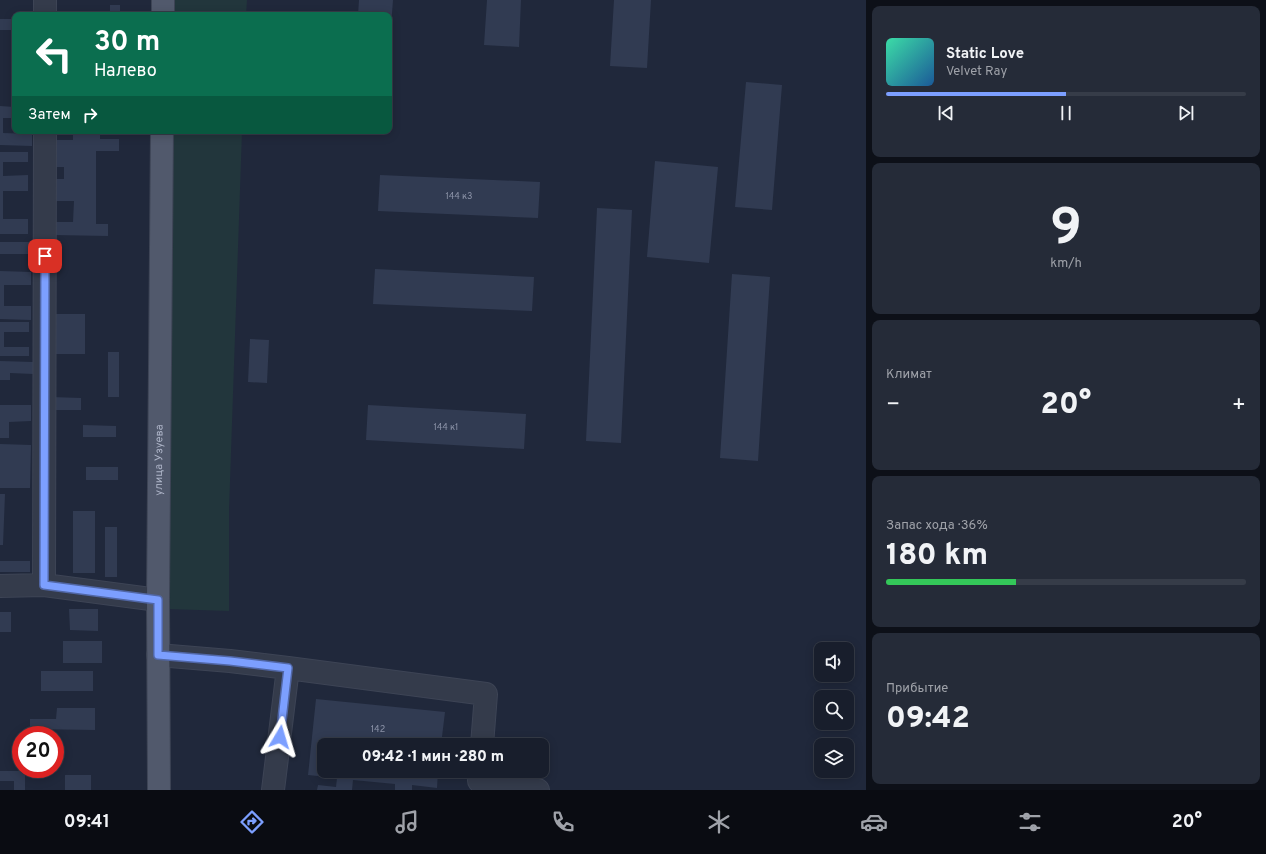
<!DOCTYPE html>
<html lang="ru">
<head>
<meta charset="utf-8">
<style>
	:root { --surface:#181e2c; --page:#252b38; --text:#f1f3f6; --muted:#9fa2a9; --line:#363c48; --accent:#7c9fff }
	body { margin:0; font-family:Overpass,sans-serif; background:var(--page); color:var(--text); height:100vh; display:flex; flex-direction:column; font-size:15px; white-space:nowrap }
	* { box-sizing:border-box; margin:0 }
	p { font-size:13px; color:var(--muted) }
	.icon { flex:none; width:22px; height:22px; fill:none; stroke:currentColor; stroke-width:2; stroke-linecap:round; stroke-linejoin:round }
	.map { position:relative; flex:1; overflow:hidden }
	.details { display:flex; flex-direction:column; gap:6px; padding:6px; background:#0d1018; width:400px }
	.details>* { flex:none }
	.hud { position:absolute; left:12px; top:12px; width:380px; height:122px; border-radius:8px; box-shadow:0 2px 10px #0003,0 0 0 1px var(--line); background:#0b6e4f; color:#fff; overflow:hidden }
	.buttons { position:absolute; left:814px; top:642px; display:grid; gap:8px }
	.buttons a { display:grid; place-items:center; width:40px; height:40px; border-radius:8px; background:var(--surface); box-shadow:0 2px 10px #0003,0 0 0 1px var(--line); font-size:20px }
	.speed { position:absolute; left:12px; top:726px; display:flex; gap:8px; font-size:20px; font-weight:700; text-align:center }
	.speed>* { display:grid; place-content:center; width:52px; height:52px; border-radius:50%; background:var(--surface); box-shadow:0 2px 10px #0003,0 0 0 1px var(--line); line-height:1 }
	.speed .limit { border:6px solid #d22; background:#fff; color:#111 }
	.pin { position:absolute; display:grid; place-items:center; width:34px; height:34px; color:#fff; margin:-17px; border-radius:8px; box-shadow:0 2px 6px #0006 }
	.me { position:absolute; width:44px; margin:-22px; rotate:7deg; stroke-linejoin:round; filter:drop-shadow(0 0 3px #0008) }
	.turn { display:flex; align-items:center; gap:14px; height:84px; padding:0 16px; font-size:18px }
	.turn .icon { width:52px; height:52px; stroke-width:2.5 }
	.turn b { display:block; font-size:28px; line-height:34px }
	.then { display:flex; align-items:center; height:38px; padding:0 16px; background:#0003; gap:8px; font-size:15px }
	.big { font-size:30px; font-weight:800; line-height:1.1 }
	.details .widget { flex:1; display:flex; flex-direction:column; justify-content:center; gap:6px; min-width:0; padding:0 14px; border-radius:8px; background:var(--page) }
	.details .dial { align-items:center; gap:0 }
	.dial b { font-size:52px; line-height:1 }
	.song { display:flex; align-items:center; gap:12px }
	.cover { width:48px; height:48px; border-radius:6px; background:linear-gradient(135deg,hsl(160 70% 55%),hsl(210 70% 35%)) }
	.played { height:4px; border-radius:2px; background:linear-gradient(90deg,var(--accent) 50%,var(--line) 50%) }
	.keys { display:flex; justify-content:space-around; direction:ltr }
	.heat { display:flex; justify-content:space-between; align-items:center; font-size:22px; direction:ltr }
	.charge { height:6px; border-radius:3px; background:linear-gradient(90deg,#34c759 36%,var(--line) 0) }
	.trip { position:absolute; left:317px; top:738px; width:232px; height:40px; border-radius:8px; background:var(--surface); box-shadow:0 2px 10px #0003,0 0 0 1px var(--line); font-weight:800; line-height:40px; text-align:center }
	.tab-bar { display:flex; height:64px; justify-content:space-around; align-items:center; background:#0a0c12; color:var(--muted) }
	.tab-bar .icon { width:28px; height:28px }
	.tab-bar .on { color:var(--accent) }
	.tab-bar b { font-size:18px; color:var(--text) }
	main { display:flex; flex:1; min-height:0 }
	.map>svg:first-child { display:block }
</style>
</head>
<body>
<main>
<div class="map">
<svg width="866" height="790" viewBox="0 0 866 790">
	<rect width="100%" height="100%" fill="#20283b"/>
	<path fill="#22363c" d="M 172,0 L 247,0 L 246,15 L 172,15 Z
		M 171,131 L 242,131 L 229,511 L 229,611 L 168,609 Z"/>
	<path fill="#313b52" d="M 359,0 L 393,0 L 390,40 L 389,40 L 389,15 L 358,15 Z
		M 487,0 L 521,0 L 519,47 L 484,45 Z
		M 614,0 L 651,0 L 647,68 L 610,66 Z
		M 110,5 L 120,5 L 120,15 L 110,15 Z
		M 0,19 L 15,19 L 15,30 L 0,30 Z
		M 746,82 L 782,85 L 772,210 L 735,207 Z
		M 0,106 L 15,107 L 15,118 L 3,118 L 3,133 L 32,134 L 32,146 L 0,145 Z
		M 73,131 L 100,131 L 100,139 L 119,139 L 119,151 L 96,151 L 96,224 L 108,224 L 108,236 L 54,235 L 54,222 L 73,222 L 74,201 L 56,201 L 56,179 L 64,179 L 64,167 L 56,167 L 57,140 L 73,140 Z
		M 0,152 L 28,152 L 28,162 L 3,162 L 3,176 L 28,175 L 28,191 L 3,191 L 3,219 L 28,219 L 28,234 L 0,234 Z
		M 655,161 L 718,167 L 709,263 L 647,257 Z
		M 380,175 L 540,182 L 538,218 L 378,211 Z
		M 597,208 L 632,210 L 621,443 L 586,441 Z
		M 0,242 L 31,242 L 31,254 L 0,254 Z
		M 375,269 L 534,277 L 532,311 L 373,304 Z
		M 0,271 L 31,272 L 31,285 L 4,285 L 4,306 L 31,306 L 31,320 L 0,319 Z
		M 732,274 L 770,277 L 758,461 L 720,458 Z
		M 51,314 L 85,314 L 85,354 L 51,354 Z
		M 0,322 L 29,322 L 29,332 L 4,332 L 4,347 L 29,347 L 29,356 L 0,356 Z
		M 250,339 L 269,340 L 267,383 L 248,382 Z
		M 108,352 L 119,352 L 119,397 L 108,397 Z
		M 0,361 L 33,362 L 33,374 L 10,373 L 10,380 L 0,380 Z
		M 51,397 L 81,398 L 81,410 L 51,410 Z
		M 0,405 L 31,405 L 31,421 L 9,422 L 9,438 L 0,438 Z
		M 368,405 L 526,414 L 524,449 L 366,440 Z
		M 83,425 L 116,426 L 116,437 L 83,437 Z
		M 0,444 L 31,445 L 30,488 L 0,488 Z
		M 86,467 L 118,467 L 118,480 L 86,480 Z
		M 0,494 L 5,494 L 3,545 L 0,545 Z
		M 73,511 L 95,511 L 95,573 L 73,573 Z
		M 105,527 L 117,527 L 117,577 L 105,577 Z
		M 0,561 L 30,561 L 30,572 L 0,572 Z
		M 69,609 L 98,609 L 98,631 L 70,630 Z
		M 0,612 L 11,612 L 11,632 L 0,632 Z
		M 63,641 L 102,641 L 102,663 L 63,663 Z
		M 41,671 L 93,671 L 93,691 L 41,691 Z
		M 316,699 L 445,712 L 441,745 L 324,745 L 324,771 L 438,771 L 437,788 L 412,785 L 412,790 L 395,790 L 395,784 L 353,780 L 352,790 L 317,790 L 318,785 L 336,787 L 337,778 L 308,775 Z
		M 57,708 L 95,708 L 95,730 L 30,729 L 30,719 L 56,719 Z
		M 0,771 L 25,771 L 25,790 L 14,790 L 14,781 L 0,781 Z
		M 65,775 L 91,775 L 91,790 L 65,790 Z"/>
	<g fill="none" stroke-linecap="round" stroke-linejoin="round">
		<defs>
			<path id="minor" d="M 45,15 L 45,0
				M 44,585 L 45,131
				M 0,586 L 44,585 L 158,600
				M 158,655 L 230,661 L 288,668
				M 480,771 L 479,781 L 538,790
				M 273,790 L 288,668 L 486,694 L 482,745"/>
			<g id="major">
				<path d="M 163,15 L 163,0"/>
				<path id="s1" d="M 159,790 L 158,600 L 162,131"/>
			</g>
		</defs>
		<use href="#minor" stroke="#3d4455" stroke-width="24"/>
		<use href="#major" stroke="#3d4455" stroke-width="24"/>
		<use href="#minor" stroke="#343b4b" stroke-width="22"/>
		<use href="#major" stroke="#51596c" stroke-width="22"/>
	</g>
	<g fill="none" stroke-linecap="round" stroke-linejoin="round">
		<defs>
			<path id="route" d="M 45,256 L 44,585 L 158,600 L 158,655 L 230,661 L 288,668 L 280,737"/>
		</defs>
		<use href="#route" stroke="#5167a6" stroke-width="10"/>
		<use href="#route" stroke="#7c9fff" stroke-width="7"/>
	</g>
	<g text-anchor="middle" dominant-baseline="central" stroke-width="4" stroke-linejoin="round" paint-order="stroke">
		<g font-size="9" fill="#8d94a9">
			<text x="459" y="196">144 к3</text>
			<text x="446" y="427">144 к1</text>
			<text x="378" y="729">142</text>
		</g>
		<g font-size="11" fill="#aeb5c8" stroke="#192030">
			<text stroke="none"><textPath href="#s1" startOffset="330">улица Узуева</textPath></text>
		</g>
	</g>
</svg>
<div class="buttons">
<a><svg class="icon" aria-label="sound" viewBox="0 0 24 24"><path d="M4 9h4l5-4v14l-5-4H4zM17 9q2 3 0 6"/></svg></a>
<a><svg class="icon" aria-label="search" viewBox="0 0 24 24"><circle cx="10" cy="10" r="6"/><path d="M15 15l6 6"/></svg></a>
<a><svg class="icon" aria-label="layers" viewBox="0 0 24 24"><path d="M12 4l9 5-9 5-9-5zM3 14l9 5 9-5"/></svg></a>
</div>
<div class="speed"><div class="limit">20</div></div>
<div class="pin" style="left:45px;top:256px;background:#d93025"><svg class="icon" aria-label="arrive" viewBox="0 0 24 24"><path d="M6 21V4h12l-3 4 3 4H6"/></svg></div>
<svg class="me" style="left:280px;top:737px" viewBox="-20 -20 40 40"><path d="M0-17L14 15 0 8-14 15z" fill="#7c9fff" stroke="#fff" stroke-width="4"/></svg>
<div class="trip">09:42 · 1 мин · 280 m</div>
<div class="hud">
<div class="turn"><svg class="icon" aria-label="left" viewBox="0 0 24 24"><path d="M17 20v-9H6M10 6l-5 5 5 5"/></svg><div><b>30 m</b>Налево</div></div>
<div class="then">Затем<svg class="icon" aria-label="right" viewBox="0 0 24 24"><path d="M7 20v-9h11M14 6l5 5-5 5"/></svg></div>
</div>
</div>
<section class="details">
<div class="widget">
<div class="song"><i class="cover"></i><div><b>Static Love</b><p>Velvet Ray</p></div></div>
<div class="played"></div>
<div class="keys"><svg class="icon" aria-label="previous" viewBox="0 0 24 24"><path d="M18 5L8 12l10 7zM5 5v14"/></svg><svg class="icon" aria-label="pause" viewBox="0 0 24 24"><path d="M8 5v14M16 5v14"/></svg><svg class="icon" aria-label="next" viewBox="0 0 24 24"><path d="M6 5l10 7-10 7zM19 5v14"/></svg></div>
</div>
<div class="widget dial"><b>9</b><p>km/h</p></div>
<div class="widget"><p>Климат</p>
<div class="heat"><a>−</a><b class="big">20°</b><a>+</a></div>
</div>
<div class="widget"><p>Запас хода · 36%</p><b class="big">180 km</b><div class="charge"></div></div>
<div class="widget"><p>Прибытие</p><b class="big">09:42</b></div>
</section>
</main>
<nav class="tab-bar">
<b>09:41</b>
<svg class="icon on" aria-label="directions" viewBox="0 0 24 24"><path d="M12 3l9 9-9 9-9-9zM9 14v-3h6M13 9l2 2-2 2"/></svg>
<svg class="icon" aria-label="music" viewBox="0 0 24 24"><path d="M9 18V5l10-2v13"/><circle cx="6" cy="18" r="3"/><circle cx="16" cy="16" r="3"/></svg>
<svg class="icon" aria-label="phone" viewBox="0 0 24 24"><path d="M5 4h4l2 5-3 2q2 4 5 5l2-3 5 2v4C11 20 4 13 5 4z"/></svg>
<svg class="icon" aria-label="climate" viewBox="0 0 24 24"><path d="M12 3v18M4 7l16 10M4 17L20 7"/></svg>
<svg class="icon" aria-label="car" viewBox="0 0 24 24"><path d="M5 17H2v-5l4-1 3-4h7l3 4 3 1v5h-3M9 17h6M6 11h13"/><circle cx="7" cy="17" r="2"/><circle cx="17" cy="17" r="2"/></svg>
<svg class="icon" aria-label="filters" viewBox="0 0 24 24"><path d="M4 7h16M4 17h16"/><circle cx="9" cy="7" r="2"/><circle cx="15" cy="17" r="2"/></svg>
<b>20°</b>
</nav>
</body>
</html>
